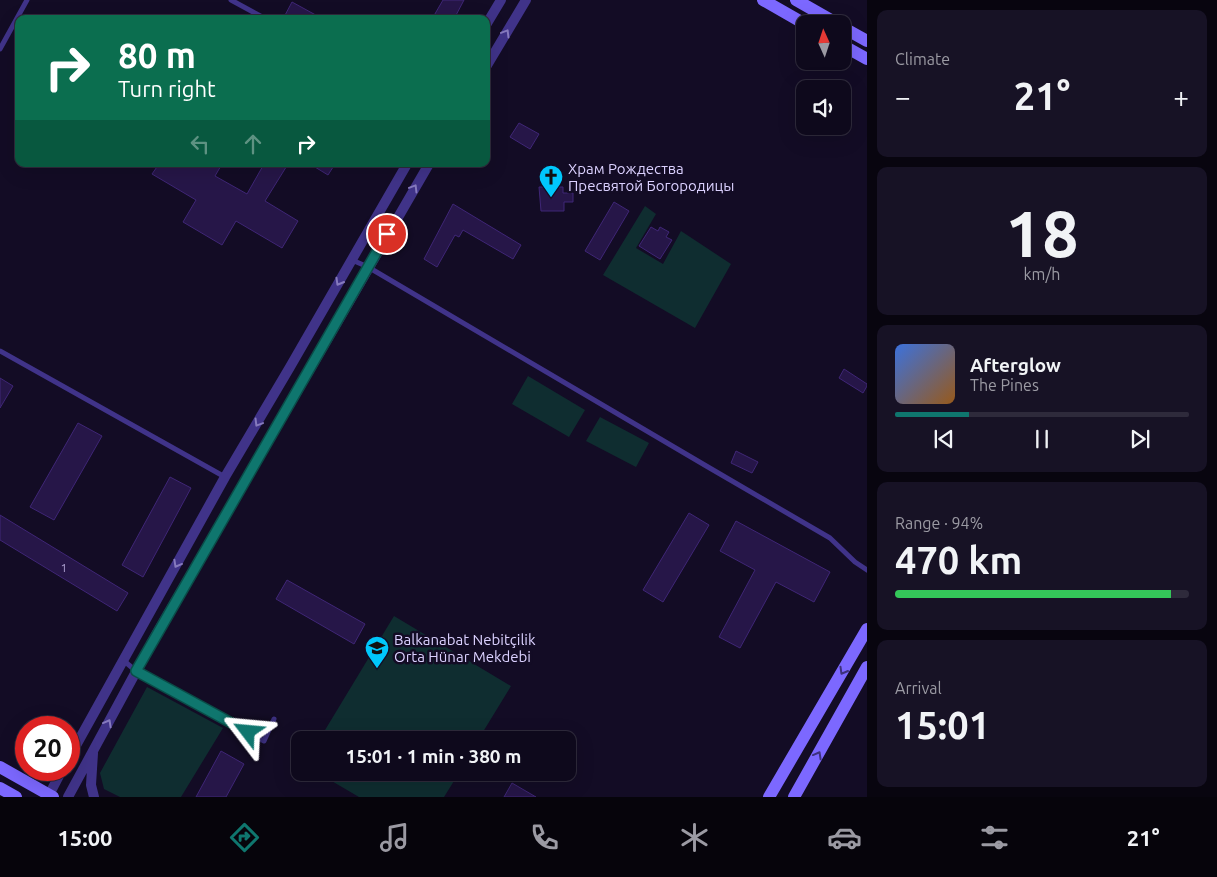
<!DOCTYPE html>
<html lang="en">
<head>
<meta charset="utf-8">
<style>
	:root { --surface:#0e091c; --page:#171225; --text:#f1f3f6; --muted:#9b9aa3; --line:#2e2a3b; --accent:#0f766e }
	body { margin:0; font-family:Ubuntu,sans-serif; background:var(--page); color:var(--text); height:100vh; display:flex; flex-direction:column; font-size:19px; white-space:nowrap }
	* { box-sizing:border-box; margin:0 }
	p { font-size:16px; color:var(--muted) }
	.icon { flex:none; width:28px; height:28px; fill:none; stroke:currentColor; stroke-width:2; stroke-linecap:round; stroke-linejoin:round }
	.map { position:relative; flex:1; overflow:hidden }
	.sheet { display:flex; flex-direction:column; gap:10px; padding:10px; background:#08050f; width:350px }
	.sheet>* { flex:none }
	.banner { position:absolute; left:15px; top:15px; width:475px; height:152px; border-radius:10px; box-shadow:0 5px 20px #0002,0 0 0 1px var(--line); background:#0b6e4f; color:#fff; overflow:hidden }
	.needle { width:32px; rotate:357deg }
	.fabs { position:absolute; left:796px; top:15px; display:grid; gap:10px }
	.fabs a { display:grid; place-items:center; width:55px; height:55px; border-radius:10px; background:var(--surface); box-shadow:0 5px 20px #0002,0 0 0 1px var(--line); font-size:25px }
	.speed { position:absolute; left:15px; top:716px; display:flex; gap:10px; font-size:25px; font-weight:700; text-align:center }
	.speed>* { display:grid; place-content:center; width:65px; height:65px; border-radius:50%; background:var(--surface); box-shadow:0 5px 20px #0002,0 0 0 1px var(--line); line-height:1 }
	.speed .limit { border:8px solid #d22; background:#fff; color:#111 }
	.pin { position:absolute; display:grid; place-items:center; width:42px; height:42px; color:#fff; margin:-21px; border:2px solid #fff; border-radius:50%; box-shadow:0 1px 5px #0007 }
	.me { position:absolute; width:55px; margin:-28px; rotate:299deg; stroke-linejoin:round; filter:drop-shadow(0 0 4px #0008) }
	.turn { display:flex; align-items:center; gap:18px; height:105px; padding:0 20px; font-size:22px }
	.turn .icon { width:65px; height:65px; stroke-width:2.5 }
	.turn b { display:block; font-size:35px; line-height:42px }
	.lanes { display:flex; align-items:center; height:48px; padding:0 20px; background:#0003; justify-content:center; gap:25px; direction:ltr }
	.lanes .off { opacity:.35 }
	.big { font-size:38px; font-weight:700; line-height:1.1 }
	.sheet .tile { flex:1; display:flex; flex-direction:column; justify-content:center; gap:8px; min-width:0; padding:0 18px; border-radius:10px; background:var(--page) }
	.sheet .dial { align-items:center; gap:0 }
	.dial b { font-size:65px; line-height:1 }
	.song { display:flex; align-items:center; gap:15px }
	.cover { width:60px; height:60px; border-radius:8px; background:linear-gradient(135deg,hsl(220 70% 55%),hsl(30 70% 35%)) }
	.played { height:5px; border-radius:2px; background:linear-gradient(90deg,var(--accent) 25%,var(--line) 25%) }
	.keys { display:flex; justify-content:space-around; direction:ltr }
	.heat { display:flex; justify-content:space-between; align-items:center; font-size:28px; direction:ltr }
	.charge { height:8px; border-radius:4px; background:linear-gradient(90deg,#34c759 94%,var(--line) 0) }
	.trip { position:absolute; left:291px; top:731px; width:285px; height:50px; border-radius:10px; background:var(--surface); box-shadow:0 5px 20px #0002,0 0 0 1px var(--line); font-weight:700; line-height:50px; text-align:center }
	.menu { display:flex; height:80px; justify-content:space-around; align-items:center; background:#06040b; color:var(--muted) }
	.menu .icon { width:35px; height:35px }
	.menu .active { color:var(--accent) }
	.menu b { font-size:22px; color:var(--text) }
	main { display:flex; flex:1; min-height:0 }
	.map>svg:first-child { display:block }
</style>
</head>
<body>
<main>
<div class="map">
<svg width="867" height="797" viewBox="0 0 867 797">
	<rect width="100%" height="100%" fill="#130c25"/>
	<path fill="#0f2d30" d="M 645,206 L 656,214 L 636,248 L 663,264 L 681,231 L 731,264 L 695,328 L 603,275 Z
		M 528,376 L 585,410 L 569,437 L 512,404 Z
		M 600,417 L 649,443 L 636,467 L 586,441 Z
		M 394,616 L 511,686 L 478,740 L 319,740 Z
		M 147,687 L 223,728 L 181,797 L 120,797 L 104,789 L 100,773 Z
		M 318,773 L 459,773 L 444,797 L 359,797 Z"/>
	<path fill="#261648" stroke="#3f2676" d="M 443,0 L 464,0 L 454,19 L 432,19 Z
		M 292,2 L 323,19 L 283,19 Z
		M 519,123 L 539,134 L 530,149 L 510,137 Z
		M 159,164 L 222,164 L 215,176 L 247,194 L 264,164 L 288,164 L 265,201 L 298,221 L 282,248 L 236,221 L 222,245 L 183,222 L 196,200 L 152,174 Z
		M 310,164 L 335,164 L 328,175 Z
		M 539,187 L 563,187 L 563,193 L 573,193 L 573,202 L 564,202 L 564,211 L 541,211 Z
		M 614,202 L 629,211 L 600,260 L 585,251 Z
		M 453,204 L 521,245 L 513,259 L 463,230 L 459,237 L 455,235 L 437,267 L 424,259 Z
		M 651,227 L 658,231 L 660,227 L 669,232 L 666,237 L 672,240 L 660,259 L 639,246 Z
		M 844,369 L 867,384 L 867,386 L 863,393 L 839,378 Z
		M 0,378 L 13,386 L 0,408 Z
		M 78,423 L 102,436 L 54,520 L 30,507 Z
		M 736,451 L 758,462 L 752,473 L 731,463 Z
		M 170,477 L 191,488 L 143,577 L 122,565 Z
		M 689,513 L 709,525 L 663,602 L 643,590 Z
		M 0,515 L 128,593 L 117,611 L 0,540 Z
		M 736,521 L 830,572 L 814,602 L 776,582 L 740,648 L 719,637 L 755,570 L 720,551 Z
		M 287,580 L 365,624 L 354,644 L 276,599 Z
		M 221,751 L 244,764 L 226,797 L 196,797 Z
		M 512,783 L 536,797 L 504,797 Z"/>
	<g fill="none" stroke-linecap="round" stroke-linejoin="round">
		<path stroke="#403389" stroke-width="5" d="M 231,0 L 266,19
			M 0,49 L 27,0
			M 352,260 L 368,267 L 708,467 L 830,538 L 855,562 L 867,570
			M 0,351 L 225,477
			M 123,660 L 136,671 L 264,741 L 274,719"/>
		<path stroke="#403389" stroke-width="10" d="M 486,25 L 501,0
			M 486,67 L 526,0
			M 93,753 L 91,785 L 94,797
			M 69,758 L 225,477 L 290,367 L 407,164
			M 49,795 L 62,770
			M 68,797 L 157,633 L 429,164"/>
		<path stroke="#7c68ff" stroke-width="12" d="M 763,0 L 805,24
			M 796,0 L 838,24
			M 842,27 L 867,41
			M 842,45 L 867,59
			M 0,767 L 53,797
			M 0,788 L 16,797
			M 769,797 L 867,629
			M 794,797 L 867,667"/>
	</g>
	<defs><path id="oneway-chevron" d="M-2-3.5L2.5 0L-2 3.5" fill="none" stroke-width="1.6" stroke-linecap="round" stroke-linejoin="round" transform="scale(1.25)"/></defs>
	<g stroke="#867abe">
		<use href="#oneway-chevron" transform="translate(506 33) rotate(-59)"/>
		<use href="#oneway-chevron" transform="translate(414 188) rotate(-59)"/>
		<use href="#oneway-chevron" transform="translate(339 282) rotate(120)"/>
		<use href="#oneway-chevron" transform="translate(258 423) rotate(121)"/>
		<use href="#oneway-chevron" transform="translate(177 564) rotate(119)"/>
		<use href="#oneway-chevron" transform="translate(108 723) rotate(-61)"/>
	</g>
	<g stroke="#3d317c">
		<use href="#oneway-chevron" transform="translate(843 671) rotate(120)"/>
		<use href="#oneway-chevron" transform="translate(818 755) rotate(-61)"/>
	</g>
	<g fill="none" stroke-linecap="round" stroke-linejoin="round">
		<defs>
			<path id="route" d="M 248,732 L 136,671 L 387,234"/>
		</defs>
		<use href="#route" stroke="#0a4d48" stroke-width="12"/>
		<use href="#route" stroke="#0f766e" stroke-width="9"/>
	</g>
	<defs>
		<symbol id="church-pin" viewBox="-11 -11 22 30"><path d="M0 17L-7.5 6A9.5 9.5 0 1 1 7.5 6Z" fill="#00c7fc" stroke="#130c25"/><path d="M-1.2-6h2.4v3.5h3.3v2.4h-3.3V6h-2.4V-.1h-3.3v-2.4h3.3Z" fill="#111"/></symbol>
		<symbol id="university-pin" viewBox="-11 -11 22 30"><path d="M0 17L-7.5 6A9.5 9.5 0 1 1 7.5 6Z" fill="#00c7fc" stroke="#130c25"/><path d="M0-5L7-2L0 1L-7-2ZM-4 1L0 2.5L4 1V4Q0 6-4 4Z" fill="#111"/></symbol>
	</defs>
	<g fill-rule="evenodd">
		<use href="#church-pin" x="537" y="163" width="28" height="38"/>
		<use href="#university-pin" x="363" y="634" width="28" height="38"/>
	</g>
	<g text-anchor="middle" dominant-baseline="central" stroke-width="5" stroke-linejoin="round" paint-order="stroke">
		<g font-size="12" fill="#aea2d1">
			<text x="64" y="567">1</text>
		</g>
		<g font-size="15" fill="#dbd1ff" stroke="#130c25" text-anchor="start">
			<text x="568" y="168">Храм Рождества<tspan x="568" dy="17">Пресвятой Богородицы</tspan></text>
			<text x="394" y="639">Balkanabat Nebitçilik<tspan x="394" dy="17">Orta Hünar Mekdebi</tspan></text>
		</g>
	</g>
</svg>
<div class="fabs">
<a><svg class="needle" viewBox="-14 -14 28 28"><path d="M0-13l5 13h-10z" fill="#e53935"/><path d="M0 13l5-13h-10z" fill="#9b9aa3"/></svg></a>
<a><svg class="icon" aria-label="sound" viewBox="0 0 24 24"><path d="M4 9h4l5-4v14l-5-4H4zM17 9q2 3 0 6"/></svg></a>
</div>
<div class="speed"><div class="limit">20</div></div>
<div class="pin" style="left:387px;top:234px;background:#d93025"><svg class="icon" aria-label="arrive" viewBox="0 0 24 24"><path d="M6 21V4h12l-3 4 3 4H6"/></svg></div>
<svg class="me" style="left:248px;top:732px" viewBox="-20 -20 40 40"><path d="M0-17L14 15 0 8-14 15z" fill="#0f766e" stroke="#fff" stroke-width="4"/></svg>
<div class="trip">15:01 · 1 min · 380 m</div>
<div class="banner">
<div class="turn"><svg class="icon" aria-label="right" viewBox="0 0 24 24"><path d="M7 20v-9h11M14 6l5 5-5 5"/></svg><div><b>80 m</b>Turn right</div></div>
<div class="lanes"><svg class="icon off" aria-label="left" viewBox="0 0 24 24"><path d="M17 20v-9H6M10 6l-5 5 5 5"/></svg><svg class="icon off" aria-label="ahead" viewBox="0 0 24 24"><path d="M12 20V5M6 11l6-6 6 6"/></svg><svg class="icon" aria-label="right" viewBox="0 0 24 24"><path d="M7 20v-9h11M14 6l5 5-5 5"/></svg></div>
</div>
</div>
<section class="sheet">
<div class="tile"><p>Climate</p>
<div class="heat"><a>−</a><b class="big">21°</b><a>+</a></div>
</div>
<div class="tile dial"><b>18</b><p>km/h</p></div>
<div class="tile">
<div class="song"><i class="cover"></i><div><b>Afterglow</b><p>The Pines</p></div></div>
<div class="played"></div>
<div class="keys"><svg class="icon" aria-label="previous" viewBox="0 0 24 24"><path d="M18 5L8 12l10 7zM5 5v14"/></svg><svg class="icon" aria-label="pause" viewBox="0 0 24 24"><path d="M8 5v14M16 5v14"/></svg><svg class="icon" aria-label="next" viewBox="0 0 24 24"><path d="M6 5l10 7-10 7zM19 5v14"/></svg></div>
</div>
<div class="tile"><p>Range · 94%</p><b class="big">470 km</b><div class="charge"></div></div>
<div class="tile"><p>Arrival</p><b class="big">15:01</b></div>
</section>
</main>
<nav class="menu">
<b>15:00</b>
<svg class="icon active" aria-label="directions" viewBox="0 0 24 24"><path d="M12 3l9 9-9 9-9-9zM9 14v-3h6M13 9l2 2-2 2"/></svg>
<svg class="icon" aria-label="music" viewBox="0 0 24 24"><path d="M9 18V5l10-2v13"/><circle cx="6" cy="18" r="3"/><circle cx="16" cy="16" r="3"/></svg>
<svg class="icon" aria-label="phone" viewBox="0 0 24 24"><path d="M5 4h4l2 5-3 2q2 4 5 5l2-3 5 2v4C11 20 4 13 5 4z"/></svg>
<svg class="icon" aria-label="climate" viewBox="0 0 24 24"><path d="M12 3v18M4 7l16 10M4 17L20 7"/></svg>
<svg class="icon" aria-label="car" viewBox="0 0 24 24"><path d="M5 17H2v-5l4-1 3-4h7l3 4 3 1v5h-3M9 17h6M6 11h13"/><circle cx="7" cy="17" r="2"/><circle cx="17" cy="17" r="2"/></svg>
<svg class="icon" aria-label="filters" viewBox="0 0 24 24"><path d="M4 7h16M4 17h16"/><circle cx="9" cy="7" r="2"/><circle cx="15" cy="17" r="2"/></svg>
<b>21°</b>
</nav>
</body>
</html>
